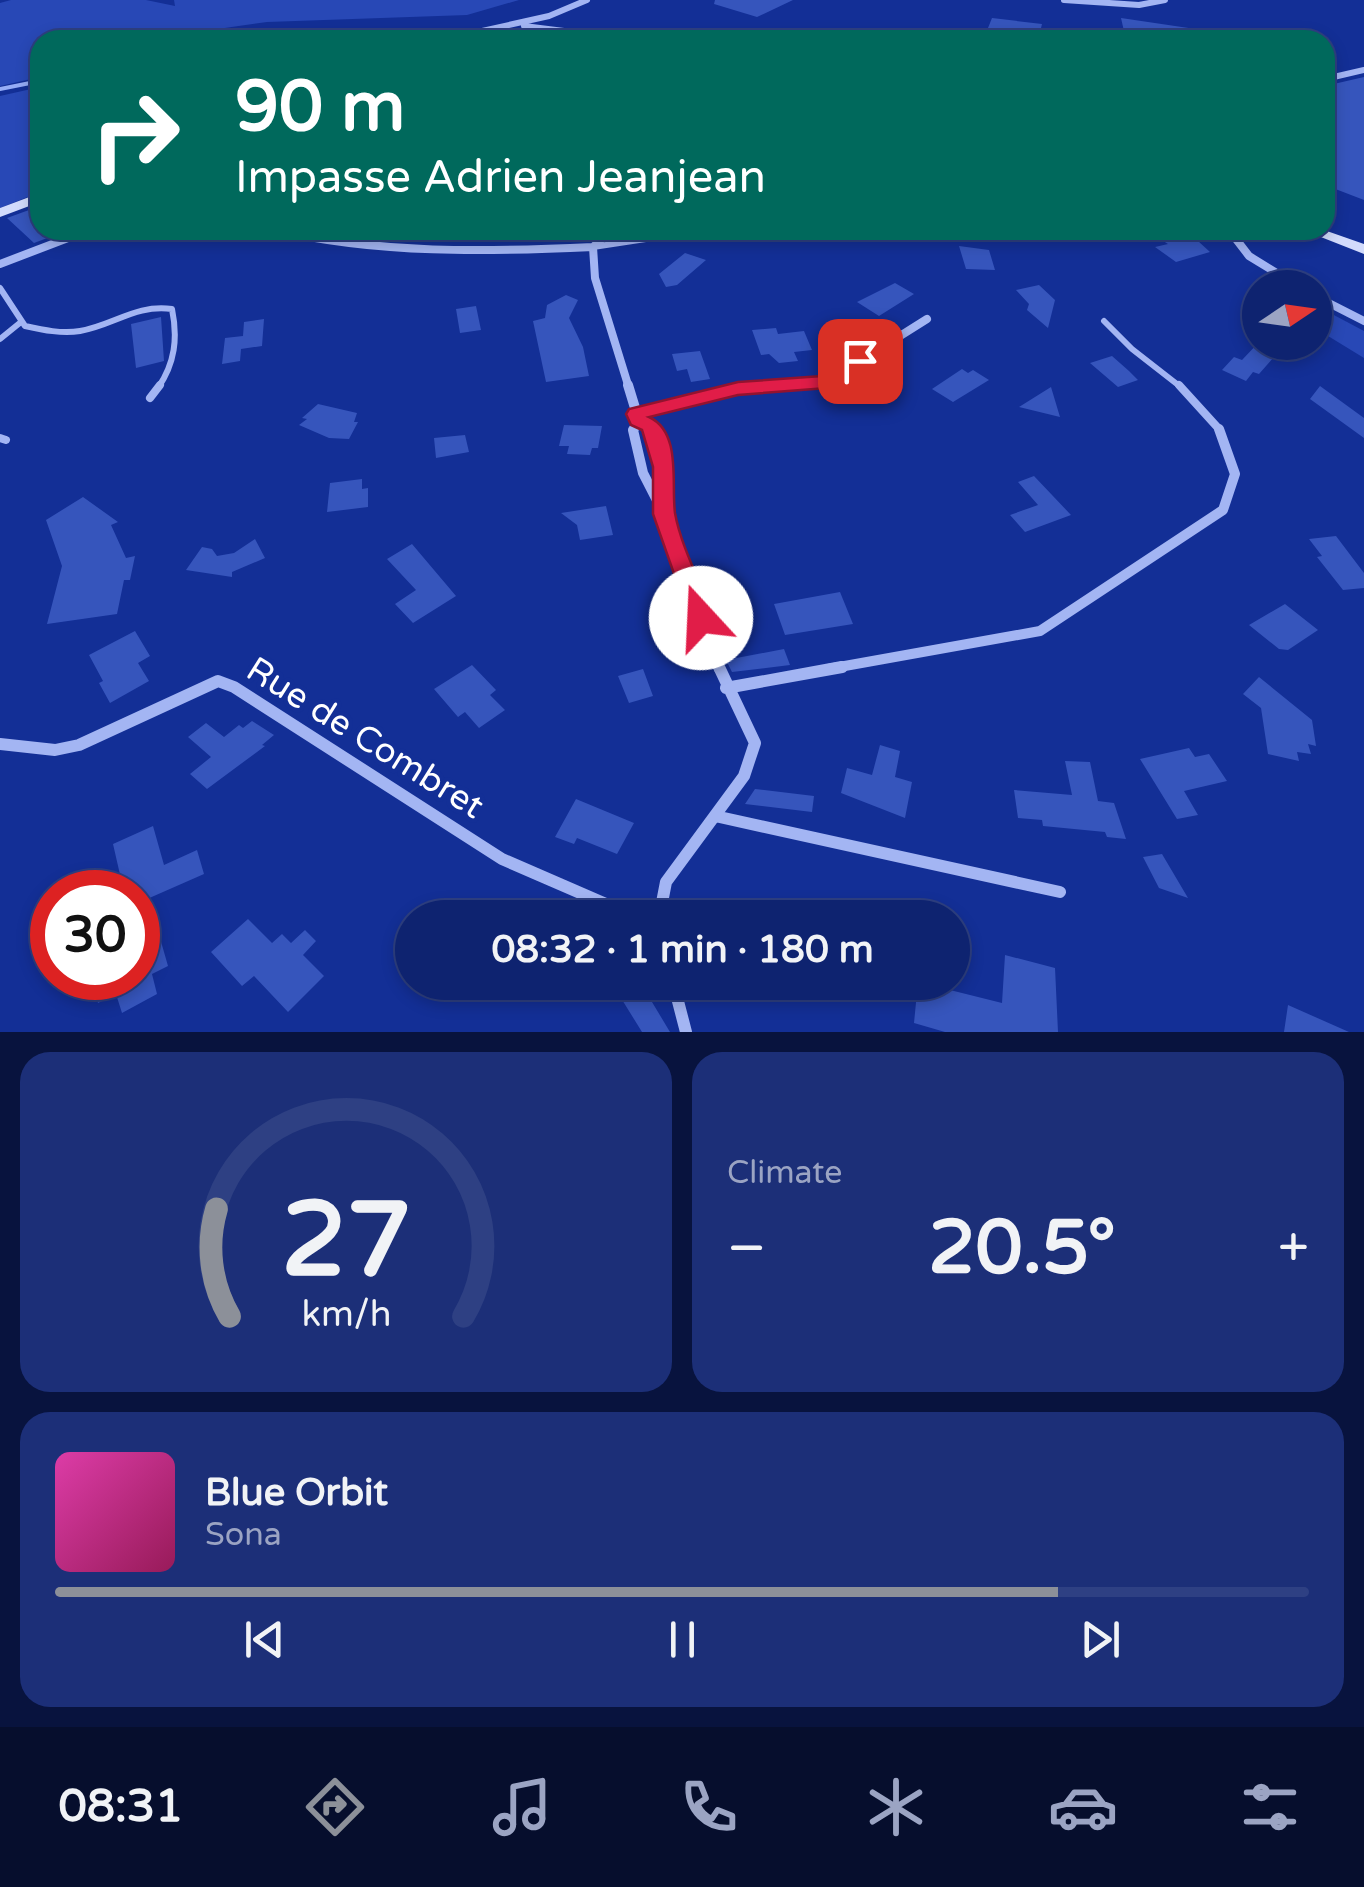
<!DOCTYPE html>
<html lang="en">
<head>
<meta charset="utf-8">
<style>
	:root { --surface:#0e2370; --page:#1c2f78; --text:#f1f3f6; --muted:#9ba4c3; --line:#2e4083; --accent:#8c9099 }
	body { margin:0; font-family:"Varela Round",sans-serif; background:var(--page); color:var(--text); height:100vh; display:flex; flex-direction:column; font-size:38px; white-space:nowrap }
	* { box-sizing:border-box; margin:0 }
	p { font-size:32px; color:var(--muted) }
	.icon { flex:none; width:55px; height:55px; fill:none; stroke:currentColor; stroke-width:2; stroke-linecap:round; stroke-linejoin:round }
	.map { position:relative; height:1032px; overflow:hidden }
	.side { display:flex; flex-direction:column; gap:20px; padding:20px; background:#08133e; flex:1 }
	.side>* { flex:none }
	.banner { position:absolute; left:30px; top:30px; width:1305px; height:210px; border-radius:30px; box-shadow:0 5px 15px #0003,0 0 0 2px var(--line); background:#00695c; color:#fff; overflow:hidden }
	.needle { width:65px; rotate:77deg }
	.controls { position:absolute; left:1242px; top:270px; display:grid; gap:20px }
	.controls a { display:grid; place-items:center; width:90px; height:90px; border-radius:50%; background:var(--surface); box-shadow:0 5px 15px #0003,0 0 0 2px var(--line); font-size:50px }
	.speed { position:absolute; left:30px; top:870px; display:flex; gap:20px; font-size:50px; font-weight:700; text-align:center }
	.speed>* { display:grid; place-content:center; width:130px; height:130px; border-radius:50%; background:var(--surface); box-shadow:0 5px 15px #0003,0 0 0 2px var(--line); line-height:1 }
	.speed .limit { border:15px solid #d22; background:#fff; color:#111 }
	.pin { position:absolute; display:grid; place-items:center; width:85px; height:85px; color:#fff; margin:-42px; border-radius:20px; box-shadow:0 5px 15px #0006 }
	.me { position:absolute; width:110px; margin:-55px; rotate:340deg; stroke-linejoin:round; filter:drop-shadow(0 0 8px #0008) }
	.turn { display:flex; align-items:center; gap:35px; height:210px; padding:0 40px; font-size:45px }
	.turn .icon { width:130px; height:130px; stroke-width:2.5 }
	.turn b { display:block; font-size:70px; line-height:85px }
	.big { font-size:75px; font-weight:700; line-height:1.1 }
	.side .card { flex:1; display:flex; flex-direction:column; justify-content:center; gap:15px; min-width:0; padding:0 35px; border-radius:30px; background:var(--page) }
	.side .dial { align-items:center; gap:0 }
	.dial svg { height:260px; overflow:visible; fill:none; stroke:var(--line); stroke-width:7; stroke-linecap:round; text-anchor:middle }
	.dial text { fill:var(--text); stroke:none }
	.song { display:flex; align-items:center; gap:30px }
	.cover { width:120px; height:120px; border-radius:15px; background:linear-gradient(135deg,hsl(320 70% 55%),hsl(330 70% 35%)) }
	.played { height:10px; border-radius:5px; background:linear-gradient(90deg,var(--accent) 80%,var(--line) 80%) }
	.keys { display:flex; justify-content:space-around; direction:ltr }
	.heat { display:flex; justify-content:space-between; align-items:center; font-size:55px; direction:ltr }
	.side .tiles { flex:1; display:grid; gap:20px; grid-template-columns:1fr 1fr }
	.card:last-child { grid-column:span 2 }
	.trip { position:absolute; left:395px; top:900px; width:575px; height:100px; border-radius:50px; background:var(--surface); box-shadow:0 5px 15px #0003,0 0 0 2px var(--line); font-weight:700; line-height:100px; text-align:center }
	.dock { display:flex; height:160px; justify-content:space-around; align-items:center; background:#060e2d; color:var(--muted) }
	.dock .icon { width:70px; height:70px }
	.dock .current { color:var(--accent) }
	.dock b { font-size:45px; color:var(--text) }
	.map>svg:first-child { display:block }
</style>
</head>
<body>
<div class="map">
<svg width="1364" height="1032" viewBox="0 0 1364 1032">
	<rect width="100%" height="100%" fill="#132f96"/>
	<path fill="#2848b6" d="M 11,0 L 146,0 L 175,6 L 174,0 L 519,0 L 467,15 L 267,22 L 183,34 L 183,40 L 40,40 L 40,77 L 0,86 L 0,3 Z
		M 40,87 L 40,192 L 0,208 L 0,96 Z
		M 1315,305 L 1364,331 L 1364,358 L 1315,328 Z"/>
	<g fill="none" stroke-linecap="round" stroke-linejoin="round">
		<path stroke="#95acf6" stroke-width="4" d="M 615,30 L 702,40
			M 0,89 L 40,81"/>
	</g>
	<path fill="#3655bc" d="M 715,0 L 793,0 L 757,17 L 714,4 Z
		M 992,18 L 1042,24 L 1038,40 L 986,33 Z
		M 1121,18 L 1202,30 L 1202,40 L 1126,40 Z
		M 1364,77 L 1364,200 L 1325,185 L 1325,86 Z
		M 40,206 L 40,230 L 66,231 L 34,243 L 7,218 Z
		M 576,230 L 576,240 L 512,242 L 475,231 Z
		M 1146,230 L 1186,230 L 1210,252 L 1176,262 L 1155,247 L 1168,244 Z
		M 959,246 L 989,250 L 995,270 L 966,269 Z
		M 685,253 L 706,260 L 677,285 L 666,287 L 659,274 Z
		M 895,283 L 914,294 L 879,316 L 857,302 Z
		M 1039,285 L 1055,300 L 1048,328 L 1027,310 L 1029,304 L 1016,290 Z
		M 566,295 L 578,300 L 569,318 L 583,347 L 589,376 L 546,382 L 533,321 L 545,318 L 547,305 Z
		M 476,306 L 481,330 L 460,333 L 456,309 Z
		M 161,317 L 164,361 L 136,368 L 131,324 Z
		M 264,319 L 262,346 L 241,349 L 240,361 L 222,364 L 225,338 L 243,336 L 244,322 Z
		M 776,328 L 778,334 L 804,331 L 812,350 L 794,352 L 798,361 L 779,363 L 769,354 L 761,355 L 752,330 Z
		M 1260,341 L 1278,342 L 1268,355 L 1274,357 L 1259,374 L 1253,372 L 1246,381 L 1222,370 L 1234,357 L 1242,360 Z
		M 700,351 L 710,379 L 691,382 L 687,369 L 677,371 L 672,354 Z
		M 1112,356 L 1129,371 L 1138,380 L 1118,387 L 1090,363 Z
		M 962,369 L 968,373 L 973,370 L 989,380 L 953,402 L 932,389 Z
		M 1320,386 L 1364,418 L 1364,438 L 1310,399 Z
		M 1051,387 L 1060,417 L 1019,407 Z
		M 318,404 L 357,413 L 354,422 L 358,422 L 349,439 L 329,438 L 299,425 L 307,419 L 302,418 Z
		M 564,425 L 602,426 L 598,448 L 592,448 L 590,455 L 567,454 L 569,446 L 559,446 Z
		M 465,435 L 469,452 L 436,458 L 434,438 Z
		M 1034,476 L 1071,515 L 1025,532 L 1010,515 L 1038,505 L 1018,482 Z
		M 362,479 L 362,489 L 368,488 L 368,507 L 327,512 L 330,483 Z
		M 83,497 L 118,522 L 111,525 L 126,558 L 135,556 L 130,580 L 124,580 L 117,614 L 47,624 L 62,566 L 46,520 Z
		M 606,506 L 613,535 L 580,540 L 577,525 L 561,513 Z
		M 1336,536 L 1364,573 L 1364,588 L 1343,590 L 1317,557 L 1322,556 L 1309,539 Z
		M 255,539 L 265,558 L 232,572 L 232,577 L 186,570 L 202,547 L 212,549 L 217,556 L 234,553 Z
		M 412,544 L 456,596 L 413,623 L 395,604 L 416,590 L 387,559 Z
		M 840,592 L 853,624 L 785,635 L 774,604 Z
		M 1285,604 L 1318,630 L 1288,650 L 1279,649 L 1249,625 Z
		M 135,631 L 150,656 L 138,663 L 149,681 L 110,703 L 99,683 L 103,681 L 89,655 Z
		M 784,649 L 790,665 L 732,672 L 726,660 Z
		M 472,665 L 496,690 L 490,695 L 505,710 L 479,728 L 465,712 L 458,717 L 434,689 Z
		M 643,669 L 653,696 L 629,703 L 618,676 Z
		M 1259,677 L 1312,720 L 1316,746 L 1308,744 L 1311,754 L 1297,752 L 1299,761 L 1268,754 L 1261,708 L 1243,694 Z
		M 252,721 L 274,735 L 262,745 L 265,746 L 207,789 L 190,774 L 211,757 L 188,737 L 206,723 L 224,737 L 239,725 L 243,728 Z
		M 880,745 L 900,751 L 895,777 L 912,782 L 905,818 L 841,793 L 847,768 L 872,775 Z
		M 1189,748 L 1195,757 L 1209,754 L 1227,781 L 1184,791 L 1198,815 L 1177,819 L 1140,759 Z
		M 1065,761 L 1090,762 L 1098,801 L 1114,803 L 1126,839 L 1107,837 L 1105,832 L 1043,826 L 1042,820 L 1018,818 L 1014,790 L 1072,795 Z
		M 755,789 L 814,796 L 812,812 L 745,804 Z
		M 576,799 L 634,823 L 617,854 L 577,838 L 574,844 L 555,837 Z
		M 153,826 L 164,865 L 197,850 L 204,874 L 138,903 L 138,892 L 124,892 L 113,844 Z
		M 1162,854 L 1188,898 L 1159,888 L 1143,857 Z
		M 248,919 L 272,943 L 282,934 L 291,943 L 305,930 L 316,941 L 303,955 L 324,976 L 288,1012 L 254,976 L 242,986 L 211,952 Z
		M 158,931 L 168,966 L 152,974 L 157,994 L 122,1013 L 116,994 L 98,1003 L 92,978 L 138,978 L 138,940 Z
		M 1005,955 L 1055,968 L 1058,1032 L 945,1032 L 914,1023 L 918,982 L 1002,1003 Z
		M 629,982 L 640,982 L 670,1032 L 642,1032 L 616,990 Z
		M 1288,1005 L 1349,1032 L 1284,1032 Z"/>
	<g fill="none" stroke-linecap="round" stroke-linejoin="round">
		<path stroke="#a3b5f3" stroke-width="6" d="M 593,247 L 705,230
			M 0,288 L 25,326 C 43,330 62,334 80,331 C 114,325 136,304 172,309 C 178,338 175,363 158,388
			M 1104,321 L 1132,349 L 1182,388
			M 0,339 L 21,322"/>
		<path stroke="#a3b5f3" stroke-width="8" d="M 1179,385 L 1219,429
			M 150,398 L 160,385
			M 0,438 L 6,440"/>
		<path stroke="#a3b5f3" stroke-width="6" d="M 1064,0 L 1139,5 L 1165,0
			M 524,26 L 636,40
			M 464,35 L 549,16 L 587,0
			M 1325,79 L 1364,70"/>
		<path stroke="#a3b5f3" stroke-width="8" d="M 274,230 C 380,254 485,252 593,247
			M 612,230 L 593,247 L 595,278 L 629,388
			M 1229,230 L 1249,256 L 1301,288
			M 0,264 L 89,230
			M 1315,296 L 1364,321
			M 752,388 L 827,382 L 927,319"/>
		<path stroke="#a3b5f3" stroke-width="10" d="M 628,385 L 639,421 L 633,430 L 643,473 L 664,514 L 719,669
			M 637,414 L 738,389 L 784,385
			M 639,421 L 651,426 L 664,467 L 664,509
			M 828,669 L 1040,631 L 1223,510 L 1235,474 L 1219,429"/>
		<path stroke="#a3b5f3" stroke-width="12" d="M 726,688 L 842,667
			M 0,744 L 55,750 L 79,745 L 218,681 L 234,687 L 502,859 L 638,918
			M 715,816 L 1060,892
			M 659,918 L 666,882 L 744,776 L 755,743 L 719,667
			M 673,982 L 686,1032"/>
		<path fill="#d2dbfc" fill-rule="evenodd" d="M 452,30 L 478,40 L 451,37 L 417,40 Z
			M 40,193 L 40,202 L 0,217 L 0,208 Z
			M 1303,230 L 1324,230 L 1364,244 L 1364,254 Z"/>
	</g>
	<path fill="#e11d48" stroke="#92132f" stroke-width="2.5" d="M 860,355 L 870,361 L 867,365 L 827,388 L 738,395 L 649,417 C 682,432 671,484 675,513 C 681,547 702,585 714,618 L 710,625 L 692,625 L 653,514 L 653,467 L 642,430 L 631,425 L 626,414 L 629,409 L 738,382 L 822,376 Z"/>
	<g text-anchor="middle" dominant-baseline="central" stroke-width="9" stroke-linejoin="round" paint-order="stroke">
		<g font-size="35" fill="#fff" stroke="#132f96">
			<text transform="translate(365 738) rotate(32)">Rue de Combret</text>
		</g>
	</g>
</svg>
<div class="controls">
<a><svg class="needle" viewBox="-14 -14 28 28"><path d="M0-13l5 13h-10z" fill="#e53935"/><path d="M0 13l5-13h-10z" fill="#9ba4c3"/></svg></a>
</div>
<div class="speed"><div class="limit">30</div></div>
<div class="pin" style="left:860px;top:361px;background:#d93025"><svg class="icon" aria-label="arrive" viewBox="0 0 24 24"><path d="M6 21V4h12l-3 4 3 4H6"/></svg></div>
<svg class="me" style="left:701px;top:618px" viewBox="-20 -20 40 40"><circle r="19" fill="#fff"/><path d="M0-13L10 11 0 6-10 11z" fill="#e11d48"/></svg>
<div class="trip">08:32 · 1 min · 180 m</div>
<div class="banner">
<div class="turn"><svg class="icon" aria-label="right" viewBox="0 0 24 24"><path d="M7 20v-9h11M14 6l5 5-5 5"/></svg><div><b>90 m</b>Impasse Adrien Jeanjean</div></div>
</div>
</div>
<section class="side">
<div class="tiles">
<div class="card dial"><svg viewBox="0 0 100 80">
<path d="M14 69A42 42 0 1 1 86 69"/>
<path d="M14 69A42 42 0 0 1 10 36" stroke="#8c9099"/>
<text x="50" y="56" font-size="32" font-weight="700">27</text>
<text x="50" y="72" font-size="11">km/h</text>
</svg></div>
<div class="card"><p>Climate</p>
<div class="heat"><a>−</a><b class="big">20.5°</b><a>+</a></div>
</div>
<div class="card">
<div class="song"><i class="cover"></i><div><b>Blue Orbit</b><p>Sona</p></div></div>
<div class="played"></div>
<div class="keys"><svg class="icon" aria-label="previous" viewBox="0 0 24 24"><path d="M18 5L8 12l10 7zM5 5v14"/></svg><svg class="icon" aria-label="pause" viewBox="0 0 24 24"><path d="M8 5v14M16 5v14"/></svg><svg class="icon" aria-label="next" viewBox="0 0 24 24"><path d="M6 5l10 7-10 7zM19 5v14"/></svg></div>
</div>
</div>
</section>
<nav class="dock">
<b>08:31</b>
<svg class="icon current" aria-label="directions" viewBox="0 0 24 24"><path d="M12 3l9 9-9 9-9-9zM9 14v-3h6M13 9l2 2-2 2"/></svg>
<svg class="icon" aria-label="music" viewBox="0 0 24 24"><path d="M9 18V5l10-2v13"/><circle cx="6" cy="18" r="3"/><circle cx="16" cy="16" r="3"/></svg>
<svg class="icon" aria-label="phone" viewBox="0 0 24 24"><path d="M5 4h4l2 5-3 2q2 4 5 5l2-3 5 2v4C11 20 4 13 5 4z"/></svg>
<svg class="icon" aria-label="climate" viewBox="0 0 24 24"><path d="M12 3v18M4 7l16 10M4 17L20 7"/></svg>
<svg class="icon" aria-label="car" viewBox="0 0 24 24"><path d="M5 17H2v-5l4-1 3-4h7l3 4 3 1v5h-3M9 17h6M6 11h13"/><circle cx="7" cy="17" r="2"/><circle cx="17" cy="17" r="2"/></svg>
<svg class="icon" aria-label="filters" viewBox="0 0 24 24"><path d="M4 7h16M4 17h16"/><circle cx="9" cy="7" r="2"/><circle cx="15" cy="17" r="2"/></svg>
</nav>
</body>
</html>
